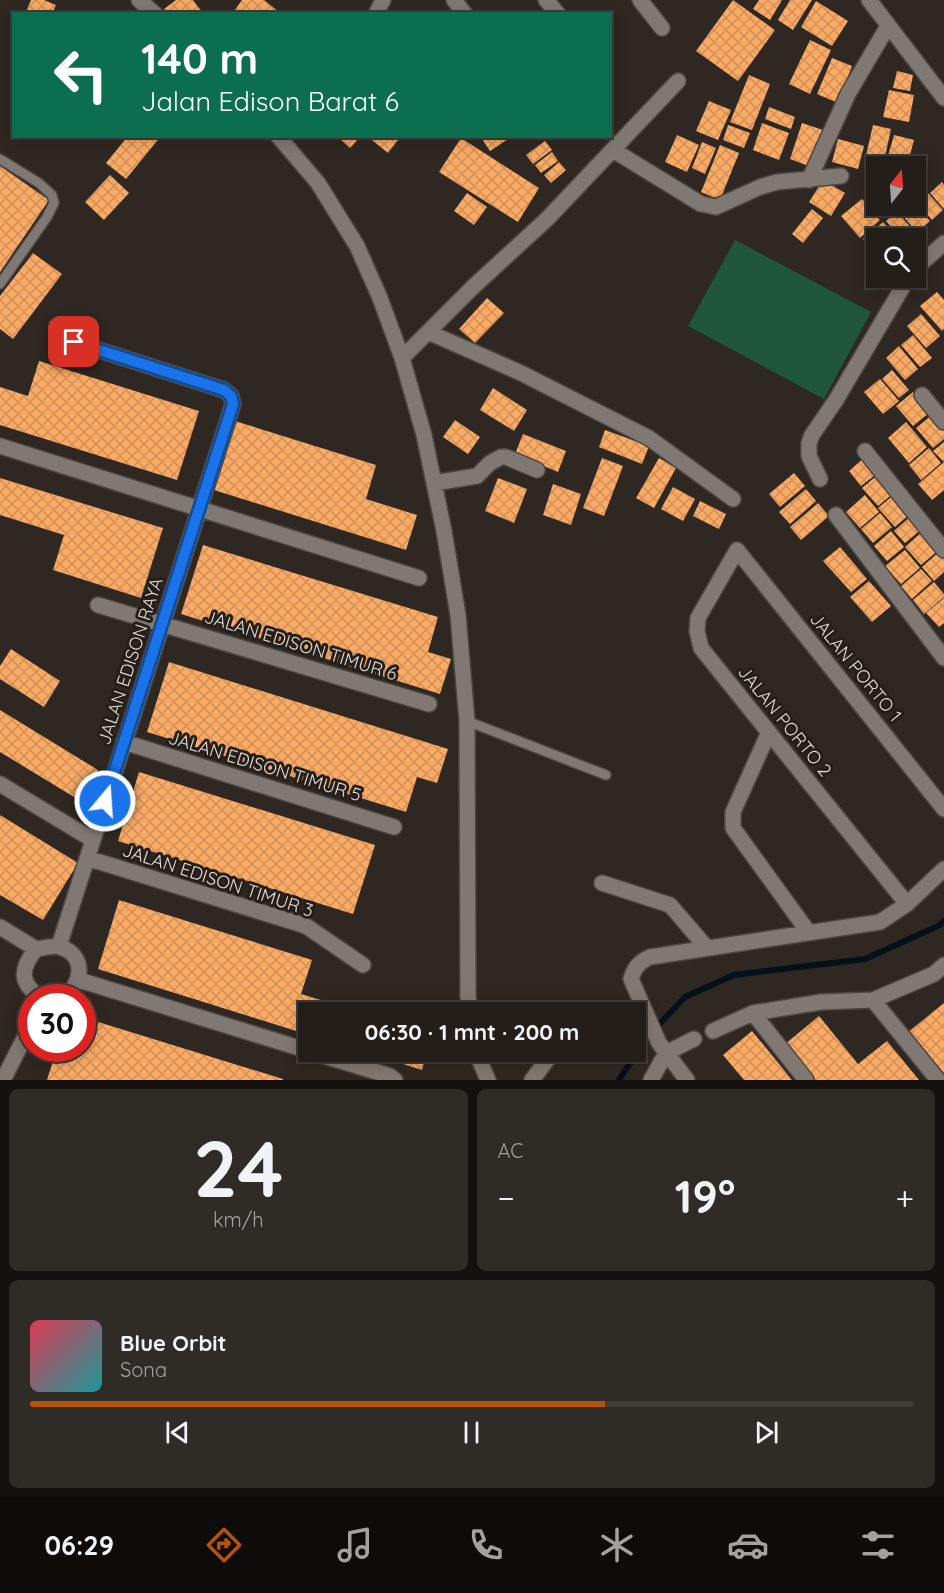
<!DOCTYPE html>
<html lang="id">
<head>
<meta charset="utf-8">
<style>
	:root { --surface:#231e1a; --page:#2f2b27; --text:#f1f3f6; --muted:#a3a2a2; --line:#403c39; --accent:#b45309 }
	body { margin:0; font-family:Quicksand,sans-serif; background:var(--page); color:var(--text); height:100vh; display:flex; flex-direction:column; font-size:22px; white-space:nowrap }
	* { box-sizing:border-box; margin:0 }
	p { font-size:20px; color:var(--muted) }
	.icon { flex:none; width:33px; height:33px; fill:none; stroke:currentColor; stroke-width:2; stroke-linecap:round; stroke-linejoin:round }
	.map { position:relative; height:1080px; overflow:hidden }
	.panel { display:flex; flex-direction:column; gap:9px; padding:9px; background:#13100e; flex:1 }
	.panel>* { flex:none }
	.banner { position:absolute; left:12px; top:12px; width:600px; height:126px; border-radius:0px; box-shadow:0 3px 15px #0003,0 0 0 2px var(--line); background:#0b6e4f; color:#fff; overflow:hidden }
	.needle { width:39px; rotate:17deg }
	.tools { position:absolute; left:866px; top:156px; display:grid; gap:12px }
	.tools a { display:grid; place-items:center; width:60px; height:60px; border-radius:0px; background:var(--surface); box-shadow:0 3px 15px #0003,0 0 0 2px var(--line); font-size:30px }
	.speed { position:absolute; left:18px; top:984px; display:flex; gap:12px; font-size:30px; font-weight:700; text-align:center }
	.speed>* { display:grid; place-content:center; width:78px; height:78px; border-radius:50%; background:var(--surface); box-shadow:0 3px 15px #0003,0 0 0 2px var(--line); line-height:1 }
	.speed .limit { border:9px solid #d22; background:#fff; color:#111 }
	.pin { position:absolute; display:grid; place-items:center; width:51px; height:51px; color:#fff; margin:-26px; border-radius:12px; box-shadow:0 3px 9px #0006 }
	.me { position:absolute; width:66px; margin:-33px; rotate:18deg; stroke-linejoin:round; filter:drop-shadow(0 0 4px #0008) }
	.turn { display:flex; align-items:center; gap:21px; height:126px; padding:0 30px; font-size:27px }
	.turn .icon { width:78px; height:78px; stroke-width:2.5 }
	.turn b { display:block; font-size:42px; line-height:51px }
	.big { font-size:45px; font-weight:700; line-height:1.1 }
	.panel .card { flex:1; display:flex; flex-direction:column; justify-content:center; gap:9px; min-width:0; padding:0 21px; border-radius:9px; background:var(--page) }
	.panel .dial { align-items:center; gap:0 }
	.dial b { font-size:78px; line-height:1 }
	.song { display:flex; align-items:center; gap:18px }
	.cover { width:72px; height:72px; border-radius:9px; background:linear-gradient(135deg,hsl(350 70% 55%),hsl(180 70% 35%)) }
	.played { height:6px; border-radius:3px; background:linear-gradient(90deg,var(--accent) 65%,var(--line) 65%) }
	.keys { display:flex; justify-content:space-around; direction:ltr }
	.heat { display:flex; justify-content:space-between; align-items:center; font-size:33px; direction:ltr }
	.panel .tiles { flex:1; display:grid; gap:9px; grid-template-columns:1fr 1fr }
	.card:last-child { grid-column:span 2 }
	.trip { position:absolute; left:298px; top:1002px; width:348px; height:60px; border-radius:0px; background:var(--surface); box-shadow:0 3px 15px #0003,0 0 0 2px var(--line); font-weight:700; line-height:60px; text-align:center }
	.dock { display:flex; height:96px; justify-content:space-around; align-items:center; background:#0e0c0a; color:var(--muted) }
	.dock .icon { width:42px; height:42px }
	.dock .selected { color:var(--accent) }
	.dock b { font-size:27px; color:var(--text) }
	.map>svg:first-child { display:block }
</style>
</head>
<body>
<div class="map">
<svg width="944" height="1080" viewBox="0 0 944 1080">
	<defs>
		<pattern id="building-cross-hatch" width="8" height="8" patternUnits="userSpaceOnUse" patternTransform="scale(1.5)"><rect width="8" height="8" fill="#fbaa63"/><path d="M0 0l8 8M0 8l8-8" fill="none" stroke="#cd905b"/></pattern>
	</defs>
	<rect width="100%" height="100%" fill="#2f2822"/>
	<path fill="#20573a" d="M 735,240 L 871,312 L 824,399 L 688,326 Z"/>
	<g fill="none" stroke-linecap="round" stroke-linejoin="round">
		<path stroke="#041119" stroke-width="6" d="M 619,1080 L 647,1037 L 685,997 L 734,975 L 865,959 L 938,926 L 944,921"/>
	</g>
	<path fill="url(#building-cross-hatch)" d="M 31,0 L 44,0 L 56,5 L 52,14 L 25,14 Z
		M 176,0 L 193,0 L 202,12 L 200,14 L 167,14 L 164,9 Z
		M 242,0 L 264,0 L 279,12 L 278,14 L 232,14 Z
		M 733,0 L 775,30 L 738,81 L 696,51 Z
		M 759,0 L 782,0 L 770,20 L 753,9 Z
		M 790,0 L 812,0 L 793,30 L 778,20 Z
		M 816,1 L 848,21 L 832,46 L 801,27 Z
		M 810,40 L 831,50 L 810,94 L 789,84 Z
		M 832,58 L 852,66 L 838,103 L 817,94 Z
		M 897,71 L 913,75 L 910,91 L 893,88 Z
		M 749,75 L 770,84 L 752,130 L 730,122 Z
		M 889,90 L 914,95 L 909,122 L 883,117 Z
		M 709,101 L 731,110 L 718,140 L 696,131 Z
		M 769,107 L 795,117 L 791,129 L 765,119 Z
		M 762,123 L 789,133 L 779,160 L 753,150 Z
		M 802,123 L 826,131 L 814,168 L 790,159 Z
		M 728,125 L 750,133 L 744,148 L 723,140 Z
		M 873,125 L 891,129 L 883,166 L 864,164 Z
		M 677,135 L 699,145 L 687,172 L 665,162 Z
		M 894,135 L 914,140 L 907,166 L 886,163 Z
		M 128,136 L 161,136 L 126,179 L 106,163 Z
		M 337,136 L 361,136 L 350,148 Z
		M 367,136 L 401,136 L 388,153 Z
		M 480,136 L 506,136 L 508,139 L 490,151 Z
		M 461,138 L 539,188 L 518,222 L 439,172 Z
		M 838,139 L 864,146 L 858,169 L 832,162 Z
		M 545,141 L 552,150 L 533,164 L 526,155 Z
		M 702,142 L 716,148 L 705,174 L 692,168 Z
		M 720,145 L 739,153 L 720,200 L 701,192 Z
		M 552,152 L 558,161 L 541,173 L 535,165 Z
		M 559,162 L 566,170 L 551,183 L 544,175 Z
		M 0,166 L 49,200 L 0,272 Z
		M 870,171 L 876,172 L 876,187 L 868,185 Z
		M 110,175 L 129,193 L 104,220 L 85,202 Z
		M 823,180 L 845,193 L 831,216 L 809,202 Z
		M 942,182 L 944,185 L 944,209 L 930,193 Z
		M 927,192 L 943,210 L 932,220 L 916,202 Z
		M 467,193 L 487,207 L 474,225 L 454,211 Z
		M 862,199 L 880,220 L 860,238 L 841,216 Z
		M 915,203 L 930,221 L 917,232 L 900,213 L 909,206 L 915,206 Z
		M 812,209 L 823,218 L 803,243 L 792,234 Z
		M 897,212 L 917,234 L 912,238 L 900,238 L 886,221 Z
		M 883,222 L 898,238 L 876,238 L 876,255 L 863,239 Z
		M 33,253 L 62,274 L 13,339 L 0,329 L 0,296 Z
		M 937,292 L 944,300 L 944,329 L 942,331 L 920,306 Z
		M 487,298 L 504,313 L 475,343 L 459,329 Z
		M 921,314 L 940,336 L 926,348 L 907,326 Z
		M 913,335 L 932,358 L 920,367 L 901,345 Z
		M 899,346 L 918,369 L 905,380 L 886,358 Z
		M 39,361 L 199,411 L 177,480 L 0,425 L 0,387 L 28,396 Z
		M 892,370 L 909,390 L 899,398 L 882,379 Z
		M 880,379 L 899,401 L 883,414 L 864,392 Z
		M 493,388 L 527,410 L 514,431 L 480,410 Z
		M 913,392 L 930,412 L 913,426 L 896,406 Z
		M 932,415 L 944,429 L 944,439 L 933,448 L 916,428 Z
		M 455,420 L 480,437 L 468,454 L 443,437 Z
		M 235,421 L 376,465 L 366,499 L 417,515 L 406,550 L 214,490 Z
		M 906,422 L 927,447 L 909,463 L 888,438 Z
		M 605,430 L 649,446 L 642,464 L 599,447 Z
		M 523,434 L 566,451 L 558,472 L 515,454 Z
		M 944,442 L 944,490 L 932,500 L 918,484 L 944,462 L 933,451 Z
		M 929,448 L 941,463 L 921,480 L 909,465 Z
		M 866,456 L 879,472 L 861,486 L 849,471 Z
		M 602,458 L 623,466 L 604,516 L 583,508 Z
		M 659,458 L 676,468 L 654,508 L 636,498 Z
		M 794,473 L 805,486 L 780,507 L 769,494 Z
		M 880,473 L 896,491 L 878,506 L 862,488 Z
		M 0,478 L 163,528 L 141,598 L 53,570 L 64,535 L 0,515 Z
		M 498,478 L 527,489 L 514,523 L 485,511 Z
		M 553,484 L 581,494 L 571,525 L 543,515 Z
		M 673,487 L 695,499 L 683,521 L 661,509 Z
		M 806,489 L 816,501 L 790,524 L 779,512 Z
		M 896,493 L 912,512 L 895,527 L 878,508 Z
		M 865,495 L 879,512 L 860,528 L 846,512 Z
		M 700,501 L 726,514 L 719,529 L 693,516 Z
		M 818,503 L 829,516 L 801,540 L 790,527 Z
		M 880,513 L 892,527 L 873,543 L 861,529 Z
		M 912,515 L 923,528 L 905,543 L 894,531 Z
		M 891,531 L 904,547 L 887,561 L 874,546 Z
		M 923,531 L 939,550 L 921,565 L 905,547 Z
		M 203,545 L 438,617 L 428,652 L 451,659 L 440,694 L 181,614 Z
		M 840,547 L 867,579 L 851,592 L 823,561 Z
		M 905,550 L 920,568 L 901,584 L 885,566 Z
		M 940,551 L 944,556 L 944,572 L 934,581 L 922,567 Z
		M 921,569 L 932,581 L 912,599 L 901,586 Z
		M 869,581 L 891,606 L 872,622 L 850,597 Z
		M 934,582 L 944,594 L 944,597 L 924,614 L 913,600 Z
		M 944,598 L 944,623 L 939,627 L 926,613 Z
		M 11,649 L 60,681 L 44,707 L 0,679 L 0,666 Z
		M 169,662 L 448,749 L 437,783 L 417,777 L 406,812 L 147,732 Z
		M 0,710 L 98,770 L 79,800 L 0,752 Z
		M 139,772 L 375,845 L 353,914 L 118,841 Z
		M 0,815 L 78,863 L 43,920 L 0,895 Z
		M 119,900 L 312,960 L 301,994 L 360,1012 L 309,1012 L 309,1035 L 98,969 Z
		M 944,1003 L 944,1078 L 907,1033 Z
		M 819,1016 L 858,1064 L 887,1041 L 919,1080 L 813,1080 L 784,1045 Z
		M 82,1017 L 283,1079 L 283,1080 L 47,1080 L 57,1048 L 82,1048 Z
		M 752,1031 L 771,1054 L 792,1080 L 744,1080 L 723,1055 Z
		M 365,1052 L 427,1052 L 422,1070 Z"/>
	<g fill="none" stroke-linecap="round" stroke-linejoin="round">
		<defs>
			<path id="lane" d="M 0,159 L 39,183 L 52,195 L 54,203 L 47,217 L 0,284
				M 467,721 L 606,775"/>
			<path id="street" d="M 139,0 L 155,14
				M 454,0 L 465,14
				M 546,0 L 558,14
				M 640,0 L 662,28
				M 869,0 L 944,98
				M 376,14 L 383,0
				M 278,136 L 318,183 L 357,246 L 380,298 L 402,358 L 424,435 L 444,531 L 458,615 L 467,721 L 468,996 L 470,1012
				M 613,150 L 701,204 L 716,207 L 760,187 L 777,182 L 841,176
				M 809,180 L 848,94 L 888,26
				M 915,269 L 944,243
				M 428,332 L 521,373 L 649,438 L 733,499
				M 402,358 L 473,287 L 547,219 L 678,81
				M 922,395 L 944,422
				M 0,446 L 419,578
				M 865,451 L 944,550
				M 820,479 L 809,456 L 809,443 L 812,435 L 836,400 L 908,278
				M 434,483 L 477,476 L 490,463 L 501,457 L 506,457 L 537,470
				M 836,515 L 944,658
				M 98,605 L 429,704
				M 769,732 L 733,812 L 733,828 L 809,933
				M 124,742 L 394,827
				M 0,784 L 93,840
				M 87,858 L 306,926 L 363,965
				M 602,883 L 670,905 L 707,948
				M 907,904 L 701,648 L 697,631 L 698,618 L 737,550 L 944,809
				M 0,927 L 36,949
				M 59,946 L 233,404 L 231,396 L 224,390 L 74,342
				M 79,980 L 309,1051
				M 41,998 C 19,983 20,969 36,949 C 43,948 54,945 60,947 C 87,955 83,986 62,998
				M 873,1000 L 938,1080
				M 713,1031 L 753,1013
				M 311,1052 L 390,1076 L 395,1080
				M 476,1052 L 488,1080
				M 3,1080 L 32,1023
				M 532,1080 L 553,1052
				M 651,1080 L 666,1053 L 694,1039
				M 687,1080 L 659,1043 L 631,979 C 634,968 639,962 650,957 L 880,922 L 907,904 L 944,869
				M 806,1080 L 753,1013 L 821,1002 L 873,1000 L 934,974 L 944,965"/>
		</defs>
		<use href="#lane" stroke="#4c4642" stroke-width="12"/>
		<use href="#street" stroke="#4c4642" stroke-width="18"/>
		<use href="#lane" stroke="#807872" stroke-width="9"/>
		<use href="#street" stroke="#807872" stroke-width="15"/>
	</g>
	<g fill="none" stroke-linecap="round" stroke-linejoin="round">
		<defs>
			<path id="route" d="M 74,342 L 224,390 L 231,396 L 233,404 L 105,801"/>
		</defs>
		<use href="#route" stroke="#114b97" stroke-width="15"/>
		<use href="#route" stroke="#1a73e8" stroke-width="10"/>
	</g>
	<g text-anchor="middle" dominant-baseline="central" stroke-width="6" stroke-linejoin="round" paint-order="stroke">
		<g font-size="18" fill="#e4dfdb" stroke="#251e19">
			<text transform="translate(301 645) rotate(17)">JALAN EDISON TIMUR 6</text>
			<text transform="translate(130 661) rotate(-72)">JALAN EDISON RAYA</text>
			<text transform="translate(856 667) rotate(51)">JALAN PORTO 1</text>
			<text transform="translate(785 721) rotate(51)">JALAN PORTO 2</text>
			<text transform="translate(265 766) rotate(17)">JALAN EDISON TIMUR 5</text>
			<text transform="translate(218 880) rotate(18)">JALAN EDISON TIMUR 3</text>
		</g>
	</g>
</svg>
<div class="tools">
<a><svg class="needle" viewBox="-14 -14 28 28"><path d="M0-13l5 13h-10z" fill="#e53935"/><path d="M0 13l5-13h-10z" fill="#a3a2a2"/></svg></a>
<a><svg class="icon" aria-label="search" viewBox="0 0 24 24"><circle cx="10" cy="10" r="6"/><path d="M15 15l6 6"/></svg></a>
</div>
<div class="speed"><div class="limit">30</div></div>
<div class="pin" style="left:74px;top:342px;background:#d93025"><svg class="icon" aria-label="arrive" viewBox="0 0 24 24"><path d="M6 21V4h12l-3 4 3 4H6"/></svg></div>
<svg class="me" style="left:105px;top:801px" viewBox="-20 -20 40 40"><circle r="17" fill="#1a73e8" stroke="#fff" stroke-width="3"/><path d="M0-11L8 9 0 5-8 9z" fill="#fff"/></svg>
<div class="trip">06:30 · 1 mnt · 200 m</div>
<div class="banner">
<div class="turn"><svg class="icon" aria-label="left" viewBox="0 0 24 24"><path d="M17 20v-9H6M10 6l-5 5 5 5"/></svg><div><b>140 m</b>Jalan Edison Barat 6</div></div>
</div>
</div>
<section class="panel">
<div class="tiles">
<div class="card dial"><b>24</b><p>km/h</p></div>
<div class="card"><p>AC</p>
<div class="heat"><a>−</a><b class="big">19°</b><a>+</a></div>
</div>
<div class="card">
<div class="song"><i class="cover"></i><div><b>Blue Orbit</b><p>Sona</p></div></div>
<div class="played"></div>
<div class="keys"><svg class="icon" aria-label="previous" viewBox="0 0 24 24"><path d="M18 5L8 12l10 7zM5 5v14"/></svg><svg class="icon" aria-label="pause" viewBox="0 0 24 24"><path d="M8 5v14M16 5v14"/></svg><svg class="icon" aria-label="next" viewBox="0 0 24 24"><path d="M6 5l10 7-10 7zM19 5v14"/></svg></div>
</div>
</div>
</section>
<nav class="dock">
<b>06:29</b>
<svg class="icon selected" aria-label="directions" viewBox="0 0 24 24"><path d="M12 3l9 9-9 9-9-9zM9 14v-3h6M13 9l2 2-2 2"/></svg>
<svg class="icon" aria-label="music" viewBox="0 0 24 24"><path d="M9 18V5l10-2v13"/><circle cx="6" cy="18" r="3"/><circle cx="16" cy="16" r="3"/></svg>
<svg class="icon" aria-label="phone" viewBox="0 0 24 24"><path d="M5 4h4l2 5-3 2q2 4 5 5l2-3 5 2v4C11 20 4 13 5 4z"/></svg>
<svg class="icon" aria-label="climate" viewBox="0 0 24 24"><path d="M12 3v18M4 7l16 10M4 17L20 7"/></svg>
<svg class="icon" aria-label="car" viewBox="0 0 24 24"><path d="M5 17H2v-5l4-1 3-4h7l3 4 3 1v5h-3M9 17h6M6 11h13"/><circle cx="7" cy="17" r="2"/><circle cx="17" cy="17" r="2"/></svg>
<svg class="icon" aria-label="filters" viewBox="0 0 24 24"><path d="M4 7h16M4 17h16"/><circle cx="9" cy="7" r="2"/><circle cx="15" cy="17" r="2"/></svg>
</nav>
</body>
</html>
